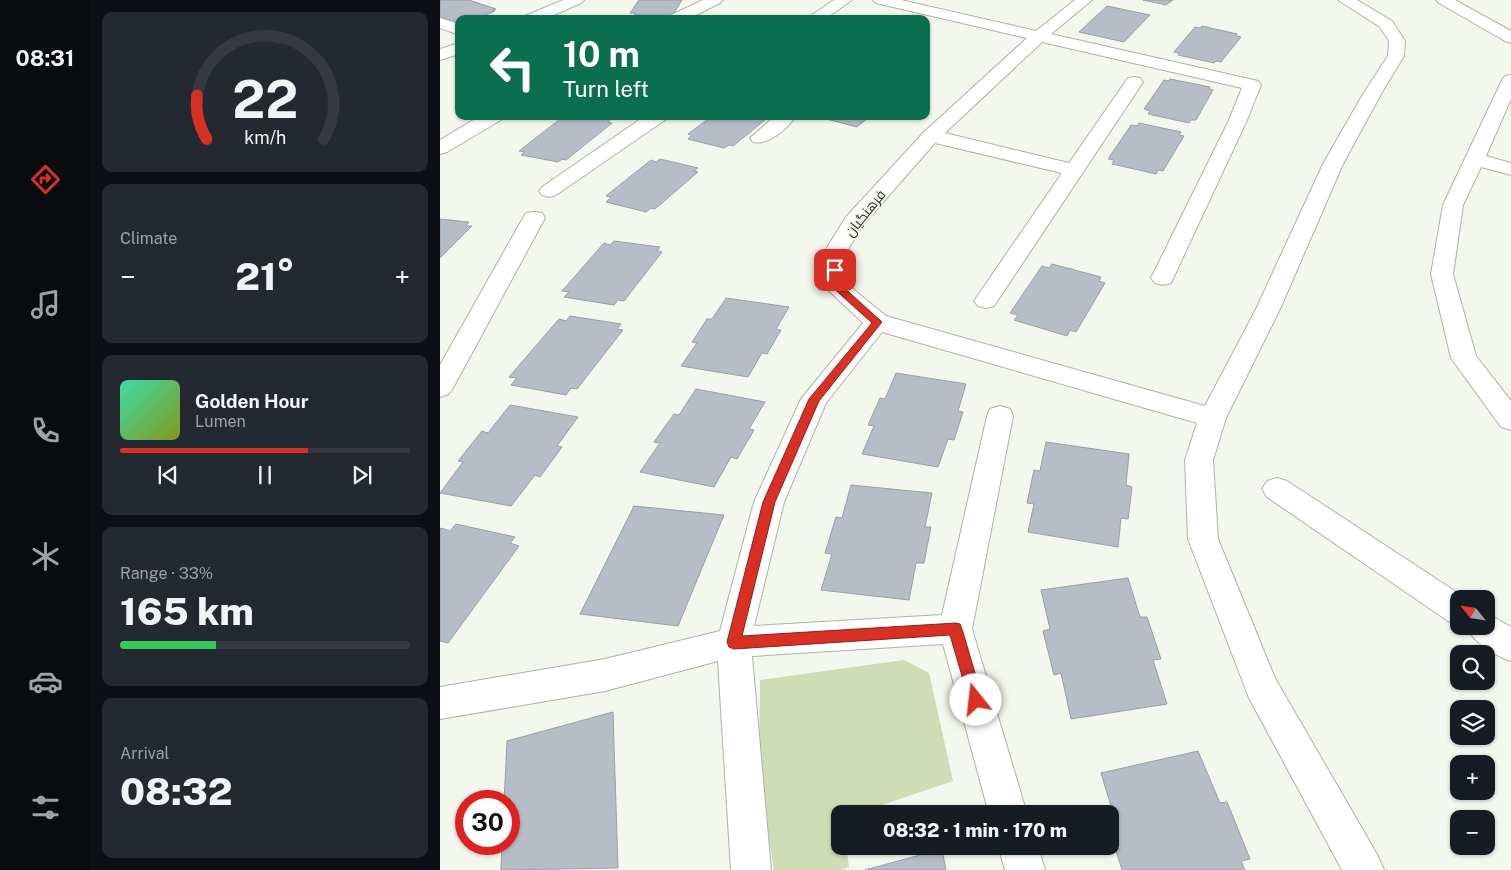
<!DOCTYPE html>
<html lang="en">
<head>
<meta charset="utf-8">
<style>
	:root { --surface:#171b24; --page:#242831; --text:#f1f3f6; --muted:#9ea1a6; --line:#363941; --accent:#d93025 }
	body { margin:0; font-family:"Public Sans",Cairo,sans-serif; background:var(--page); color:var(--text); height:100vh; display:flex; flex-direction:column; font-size:19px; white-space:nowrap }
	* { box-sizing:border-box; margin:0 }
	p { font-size:16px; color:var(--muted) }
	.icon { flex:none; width:28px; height:28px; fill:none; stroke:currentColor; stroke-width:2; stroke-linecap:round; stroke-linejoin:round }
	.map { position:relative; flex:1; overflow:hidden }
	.sheet { display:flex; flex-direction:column; gap:12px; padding:12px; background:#0d0f14; width:350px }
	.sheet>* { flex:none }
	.banner { position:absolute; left:15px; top:15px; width:475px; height:105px; border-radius:10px; box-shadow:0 1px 4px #0004; background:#0b6e4f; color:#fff; overflow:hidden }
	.needle { width:32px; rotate:300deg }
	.buttons { position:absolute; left:1010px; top:590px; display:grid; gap:10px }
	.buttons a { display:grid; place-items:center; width:45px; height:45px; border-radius:10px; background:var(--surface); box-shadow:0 1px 4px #0004; font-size:25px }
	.speed { position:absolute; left:15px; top:790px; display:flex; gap:10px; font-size:25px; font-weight:700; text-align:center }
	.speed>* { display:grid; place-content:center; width:65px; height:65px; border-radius:50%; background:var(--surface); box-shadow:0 1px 4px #0004; line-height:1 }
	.speed .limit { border:8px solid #d22; background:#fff; color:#111 }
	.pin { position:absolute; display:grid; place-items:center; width:42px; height:42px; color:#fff; margin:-21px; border-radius:10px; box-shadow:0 2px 8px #0006 }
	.me { position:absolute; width:55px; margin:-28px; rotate:344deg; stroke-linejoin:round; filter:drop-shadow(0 0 4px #0008) }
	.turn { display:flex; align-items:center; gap:18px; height:105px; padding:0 25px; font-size:22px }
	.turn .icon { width:65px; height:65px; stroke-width:2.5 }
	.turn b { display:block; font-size:35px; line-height:42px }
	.big { font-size:38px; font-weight:800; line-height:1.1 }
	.sheet .tile { flex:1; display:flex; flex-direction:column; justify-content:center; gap:8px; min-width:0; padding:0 18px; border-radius:10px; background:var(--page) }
	.sheet .dial { align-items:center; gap:0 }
	.dial svg { height:130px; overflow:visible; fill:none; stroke:var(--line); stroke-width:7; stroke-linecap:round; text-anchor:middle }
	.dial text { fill:var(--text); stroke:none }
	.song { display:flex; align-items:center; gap:15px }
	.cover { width:60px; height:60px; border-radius:8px; background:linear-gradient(135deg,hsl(160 70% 55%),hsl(70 70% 35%)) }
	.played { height:5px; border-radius:2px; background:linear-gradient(90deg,var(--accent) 65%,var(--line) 65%) }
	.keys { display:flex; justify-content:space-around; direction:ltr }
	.heat { display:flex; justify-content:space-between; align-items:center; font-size:28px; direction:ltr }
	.charge { height:8px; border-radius:4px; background:linear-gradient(90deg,#34c759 33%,var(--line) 0) }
	.trip { position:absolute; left:391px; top:805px; width:288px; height:50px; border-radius:10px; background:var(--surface); box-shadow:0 1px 4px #0004; font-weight:800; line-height:50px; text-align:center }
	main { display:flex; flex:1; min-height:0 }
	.menu { display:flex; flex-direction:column; width:90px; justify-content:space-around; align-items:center; background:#090b0e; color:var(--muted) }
	.menu .icon { width:35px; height:35px }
	.menu .on { color:var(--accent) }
	.menu b { font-size:22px; color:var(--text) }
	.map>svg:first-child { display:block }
</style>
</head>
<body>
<main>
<nav class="menu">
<b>08:31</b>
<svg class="icon on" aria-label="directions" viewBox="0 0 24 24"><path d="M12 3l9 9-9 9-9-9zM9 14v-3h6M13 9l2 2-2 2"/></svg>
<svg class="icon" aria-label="music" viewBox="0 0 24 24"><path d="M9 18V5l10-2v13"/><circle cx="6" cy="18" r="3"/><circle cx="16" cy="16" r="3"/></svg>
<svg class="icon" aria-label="phone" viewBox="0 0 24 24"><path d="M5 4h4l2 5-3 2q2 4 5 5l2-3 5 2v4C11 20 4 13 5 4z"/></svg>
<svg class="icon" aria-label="climate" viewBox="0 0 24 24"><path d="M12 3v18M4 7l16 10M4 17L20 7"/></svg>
<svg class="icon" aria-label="car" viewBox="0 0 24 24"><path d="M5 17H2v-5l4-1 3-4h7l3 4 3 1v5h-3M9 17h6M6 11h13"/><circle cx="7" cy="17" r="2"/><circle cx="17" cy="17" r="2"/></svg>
<svg class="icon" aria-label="filters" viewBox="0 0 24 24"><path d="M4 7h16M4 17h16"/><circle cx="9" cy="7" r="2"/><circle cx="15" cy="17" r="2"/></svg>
</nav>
<section class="sheet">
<div class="tile dial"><svg viewBox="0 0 100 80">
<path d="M14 69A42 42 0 1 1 86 69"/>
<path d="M14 69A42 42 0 0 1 8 42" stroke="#d93025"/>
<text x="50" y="56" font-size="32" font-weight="700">22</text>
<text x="50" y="72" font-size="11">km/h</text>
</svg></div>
<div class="tile"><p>Climate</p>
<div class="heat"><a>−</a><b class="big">21°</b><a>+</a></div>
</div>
<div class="tile">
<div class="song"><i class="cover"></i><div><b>Golden Hour</b><p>Lumen</p></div></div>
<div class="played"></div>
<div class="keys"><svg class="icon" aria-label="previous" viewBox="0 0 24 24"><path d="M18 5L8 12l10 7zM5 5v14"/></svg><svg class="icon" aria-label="pause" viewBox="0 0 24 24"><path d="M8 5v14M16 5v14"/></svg><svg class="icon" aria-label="next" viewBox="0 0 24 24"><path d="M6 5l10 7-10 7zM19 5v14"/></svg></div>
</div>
<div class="tile"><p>Range · 33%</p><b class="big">165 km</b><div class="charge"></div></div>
<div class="tile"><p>Arrival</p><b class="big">08:32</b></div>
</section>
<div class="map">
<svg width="1071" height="870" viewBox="0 0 1071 870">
	<rect width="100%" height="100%" fill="#f3f7ed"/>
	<path fill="#cfdcb6" d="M 464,660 L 489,673 L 513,781 L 415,814 L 400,814 L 400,846 L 406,846 L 409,867 L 400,870 L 334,870 L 319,779 L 320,680 Z"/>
	<path fill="#b7bdc6" stroke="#999fa8" d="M 0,0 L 29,0 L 56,9 L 52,10 L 55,11 L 36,19 L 19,19 L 19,23 L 0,17 Z
		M 199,0 L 242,0 L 234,13 L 229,15 L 194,15 L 195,13 L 190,13 Z
		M 703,0 L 733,0 L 726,5 Z
		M 667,6 L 710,15 L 684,42 L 639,32 Z
		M 762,26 L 797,34 L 796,36 L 801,37 L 781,62 L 776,61 L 774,63 L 738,55 L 739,53 L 734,52 L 755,27 L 761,28 Z
		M 730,79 L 770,87 L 769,89 L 773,90 L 756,120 L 751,120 L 749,123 L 708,114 L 710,111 L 704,109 L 724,80 L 729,81 Z
		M 124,116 L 153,116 L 171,119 L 168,122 L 172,123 L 126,160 L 122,159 L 118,162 L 81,155 L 85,152 L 79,151 Z
		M 272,116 L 330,116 L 293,146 L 289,145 L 284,148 L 248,139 L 252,135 L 248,134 Z
		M 380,116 L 430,116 L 417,127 L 379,117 Z
		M 699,123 L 741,132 L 739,135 L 744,136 L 723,171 L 718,170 L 716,174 L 672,164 L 674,160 L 668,159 L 691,125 L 697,126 Z
		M 220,159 L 258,168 L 254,171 L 258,172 L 215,209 L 211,208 L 206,212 L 166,202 L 171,197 L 166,196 L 211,160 L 216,162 Z
		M 0,219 L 29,222 L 26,226 L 32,226 L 0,258 Z
		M 174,241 L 220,247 L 217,251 L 222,252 L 184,301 L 178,300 L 174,305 L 124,297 L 129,292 L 122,291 L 164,243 L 170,245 Z
		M 612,264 L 661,277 L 659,281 L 665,283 L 636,332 L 630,330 L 627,336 L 574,320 L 578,315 L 570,313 L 602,266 L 609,268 Z
		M 286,298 L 349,307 L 336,329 L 341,330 L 327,354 L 322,353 L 308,377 L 241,366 L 257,343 L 252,342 L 267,319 L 272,319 Z
		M 130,316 L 181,324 L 177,329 L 183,330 L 137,389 L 131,388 L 126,395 L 71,385 L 77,378 L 69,377 L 119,319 L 126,321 Z
		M 456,373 L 526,384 L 518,411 L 523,412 L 514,440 L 508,439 L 498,467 L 422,454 L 434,426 L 428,425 L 440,398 L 445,399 Z
		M 256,389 L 325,402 L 309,429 L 314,430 L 297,459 L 291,457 L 274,487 L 200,472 L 220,443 L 214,442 L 234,414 L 239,415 Z
		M 70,405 L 138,417 L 117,446 L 122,447 L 100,477 L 95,475 L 71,506 L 0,493 L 23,462 L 18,461 L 42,431 L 48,433 Z
		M 606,442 L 689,454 L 686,485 L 692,487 L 688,519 L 681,518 L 678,547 L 588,532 L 594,504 L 587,503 L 594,470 L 600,471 Z
		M 411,485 L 492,493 L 485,527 L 491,527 L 484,563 L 476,563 L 469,600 L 381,590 L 392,554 L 385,553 L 396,517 L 402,518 Z
		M 194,506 L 284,515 L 238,626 L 140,614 Z
		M 16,524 L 75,537 L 70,543 L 79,546 L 8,643 L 0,641 L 0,530 L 1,528 L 10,531 Z
		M 688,578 L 700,617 L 707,617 L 721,659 L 713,660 L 727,704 L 631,719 L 621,673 L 614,675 L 603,631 L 610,629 L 601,590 Z
		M 173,712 L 178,868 L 61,870 L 62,844 L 69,844 L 69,801 L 64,801 L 67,741 Z
		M 758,751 L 780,803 L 787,802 L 810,859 L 801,861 L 805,870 L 682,870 L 670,831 L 670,827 L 677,826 L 661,773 Z
		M 502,849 L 506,870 L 425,870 Z"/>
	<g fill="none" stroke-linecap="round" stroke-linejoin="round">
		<defs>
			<path id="street" d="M 123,0 L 144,0 L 141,3 L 105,19 L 83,19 L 85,16 Z
				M 263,0 L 283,0 L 280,3 L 248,19 L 227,19 L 229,16 Z
				M 394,0 L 412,0 L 385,19 L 366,19 Z
				M 433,0 L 461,0 L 596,31 L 635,0 L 652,0 L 611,34 L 818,81 L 821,85 L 807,120 L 731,283 L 723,285 L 715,283 L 711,278 L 789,120 L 802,88 L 602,42 L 505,133 L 629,163 L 688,78 L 694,77 L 700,78 L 703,82 L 554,306 L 546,308 L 538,306 L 534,301 L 622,173 L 495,143 L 423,225 L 405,254 L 407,284 L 446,316 L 765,406 L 816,309 L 883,164 L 923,94 L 948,56 L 949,41 L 940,27 L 898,0 L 917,0 L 952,21 L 965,41 L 964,56 L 941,94 L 903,164 L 840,309 L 786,418 L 773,460 L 778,539 L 835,678 L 938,856 L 944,870 L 902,870 L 809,698 L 748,539 L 745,460 L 757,423 L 442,332 L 386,403 L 344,502 L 314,626 L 502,615 L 547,416 L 550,409 L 560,406 L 570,409 L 573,416 L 532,629 L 587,814 L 549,814 L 503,644 L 312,656 L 331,870 L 291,870 L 278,661 L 165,691 L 0,719 L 0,687 L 165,659 L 280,631 L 314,502 L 361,399 L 423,323 L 384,286 L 383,254 L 406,217 L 484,132 L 587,38 L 436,3 Z
				M 996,0 L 1015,0 L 1071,31 L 1071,43 L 1065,41 L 999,3 Z
				M 0,18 L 19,24 L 19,32 L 14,33 L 0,28 Z
				M 19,43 L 19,54 L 0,60 L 0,49 Z
				M 1071,75 L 1071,99 L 1046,156 L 1071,163 L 1071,175 L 1041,167 L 1023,205 L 1013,274 L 1036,356 L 1071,401 L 1071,430 L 1061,427 L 1011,358 L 991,274 L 1003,205 L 1062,80 L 1065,76 Z
				M 40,116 L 63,116 L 61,120 L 7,152 L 0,154 L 0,140 Z
				M 205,116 L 227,116 L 225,120 L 116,195 L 109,197 L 102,195 L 99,191 L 102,187 Z
				M 335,116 L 356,116 C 348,128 328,146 313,142 L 310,138 Z
				M 94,212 L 102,213 L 105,218 L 13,388 L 9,394 L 0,397 L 0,365 L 83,218 L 86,213 Z
				M 837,478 L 847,481 L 1027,599 L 1019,599 L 1019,625 L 1008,621 L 827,497 L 822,489 L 827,481 Z
				M 1046,613 L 1071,627 L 1071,661 C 1054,655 1034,643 1026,626 L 1046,626 Z
				M 558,846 L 598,846 L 605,870 L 565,870 Z"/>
		</defs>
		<use href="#street" stroke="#aeb2a8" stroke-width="2"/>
		<use href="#street" fill="#fff" fill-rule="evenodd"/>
	</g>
	<path fill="#d93025" stroke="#8d1f18" d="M 395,267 L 400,270 L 401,285 L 442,322 L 379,401 L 335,502 L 302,636 L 516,623 L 520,624 L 522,629 L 543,700 L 541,705 L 536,707 L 531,705 L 529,700 L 510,635 L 294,649 L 289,647 L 287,642 L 323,502 L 369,399 L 432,323 L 391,286 L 390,270 Z"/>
	<g text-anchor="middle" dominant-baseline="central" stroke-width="4" stroke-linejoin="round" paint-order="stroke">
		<g font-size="14" fill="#343531" stroke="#f3f7ed">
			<text transform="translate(425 213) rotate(-51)">فرهنگیان</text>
		</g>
	</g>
</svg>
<div class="buttons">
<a><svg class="needle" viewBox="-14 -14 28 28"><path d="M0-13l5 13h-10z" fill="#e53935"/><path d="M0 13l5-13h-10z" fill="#9ea1a6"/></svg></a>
<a><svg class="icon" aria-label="search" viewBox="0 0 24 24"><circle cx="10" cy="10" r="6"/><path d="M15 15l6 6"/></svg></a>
<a><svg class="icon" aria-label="layers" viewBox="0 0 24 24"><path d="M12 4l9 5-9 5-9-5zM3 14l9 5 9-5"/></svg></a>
<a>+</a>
<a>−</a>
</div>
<div class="speed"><div class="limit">30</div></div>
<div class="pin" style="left:395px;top:270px;background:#d93025"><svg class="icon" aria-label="arrive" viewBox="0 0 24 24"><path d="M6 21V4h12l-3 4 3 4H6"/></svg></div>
<svg class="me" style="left:536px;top:700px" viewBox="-20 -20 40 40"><circle r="19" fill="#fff"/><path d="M0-13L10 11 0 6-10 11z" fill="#d93025"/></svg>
<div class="trip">08:32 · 1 min · 170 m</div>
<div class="banner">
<div class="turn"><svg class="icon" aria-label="left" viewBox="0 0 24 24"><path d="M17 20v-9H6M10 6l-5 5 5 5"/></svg><div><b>10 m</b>Turn left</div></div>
</div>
</div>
</main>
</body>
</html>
